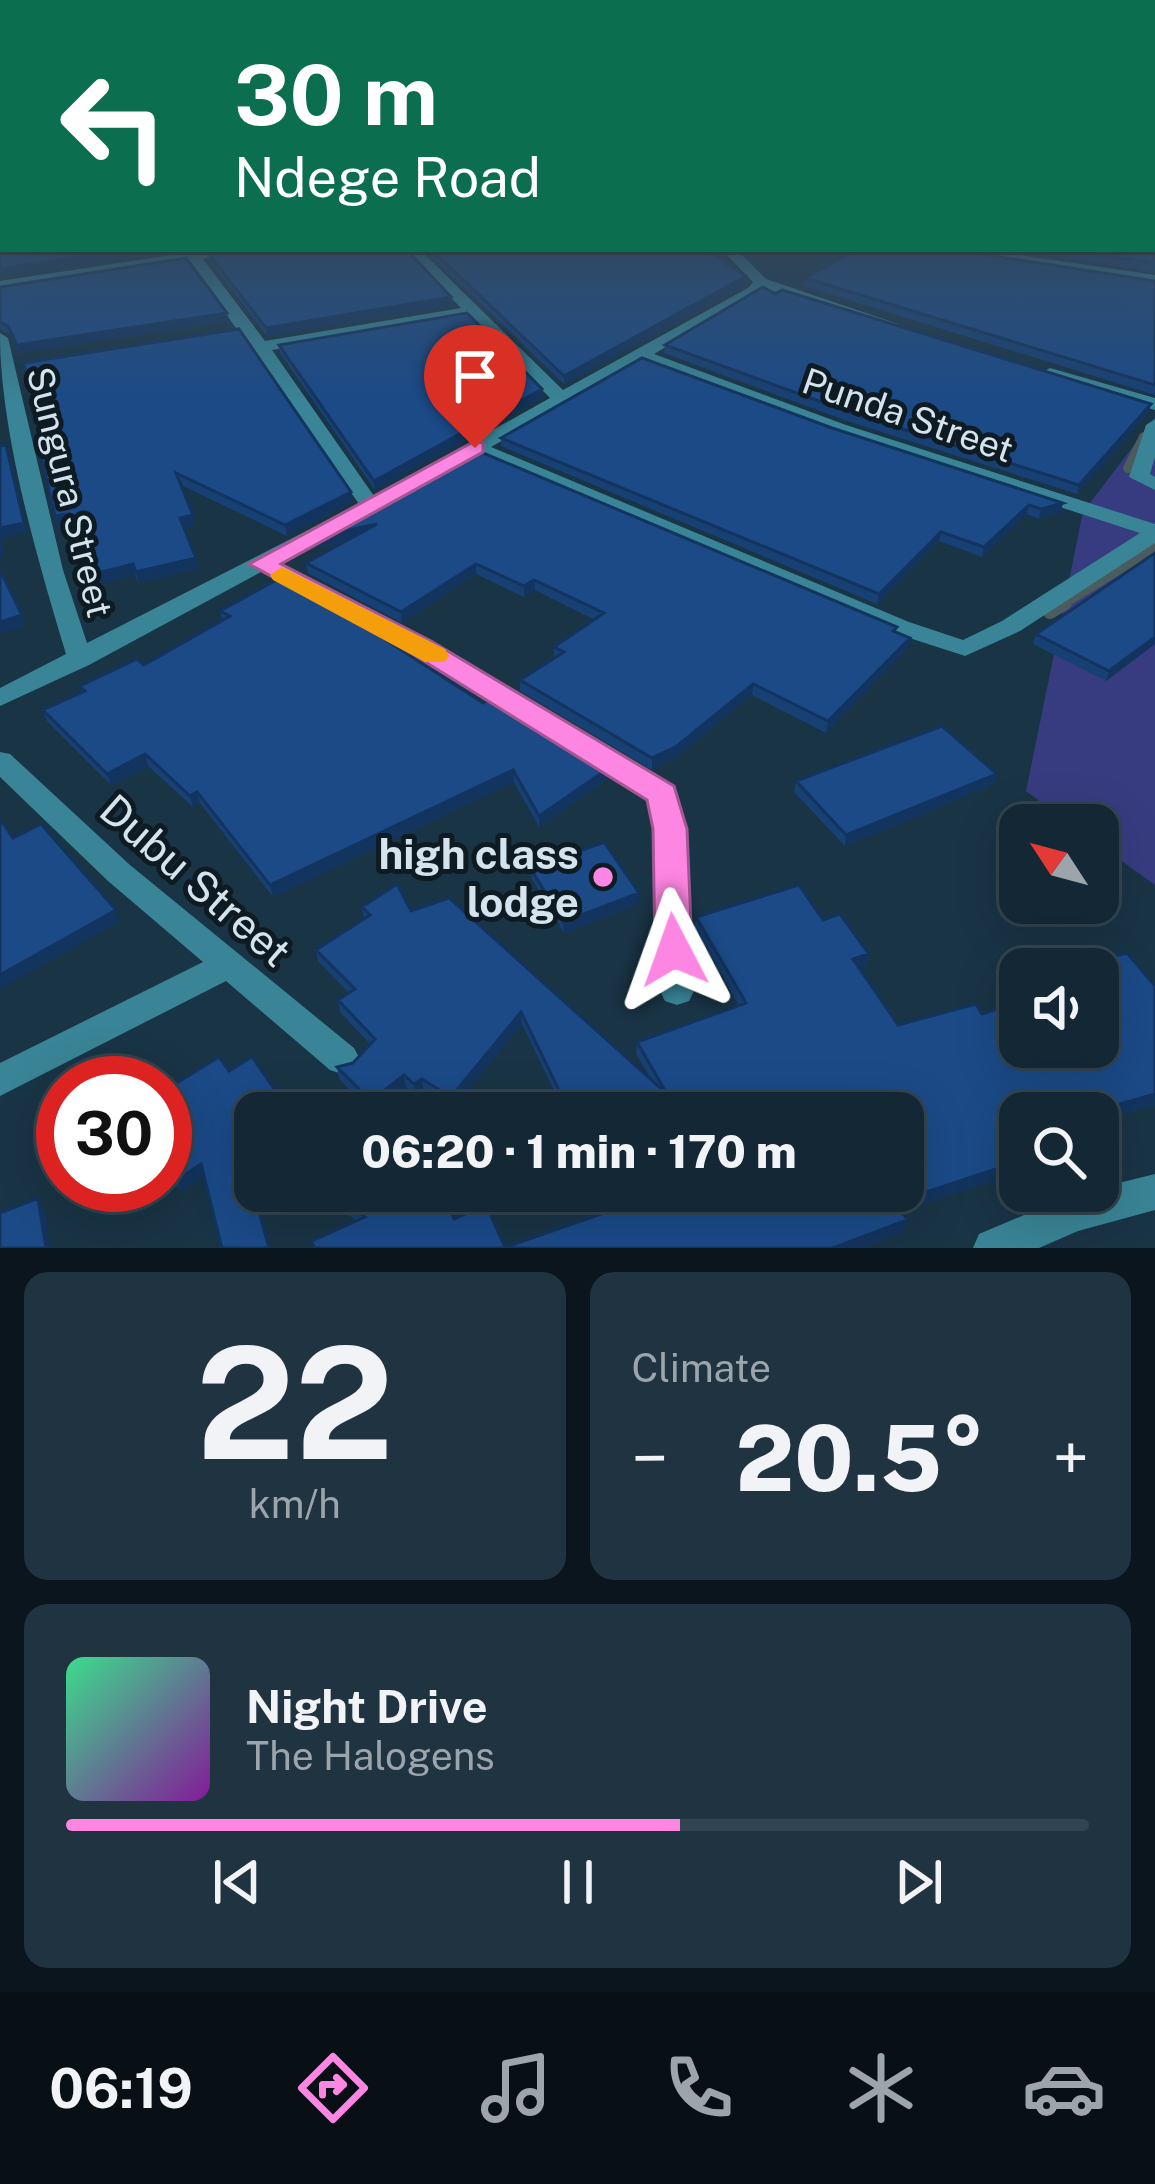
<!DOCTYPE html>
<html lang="en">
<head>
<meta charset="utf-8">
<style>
	:root { --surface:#132734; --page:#203340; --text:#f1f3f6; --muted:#9da5ac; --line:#32444f; --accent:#fd86e2 }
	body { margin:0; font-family:"Public Sans",sans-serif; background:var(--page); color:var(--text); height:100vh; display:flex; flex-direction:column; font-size:45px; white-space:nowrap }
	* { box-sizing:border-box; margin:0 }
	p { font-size:39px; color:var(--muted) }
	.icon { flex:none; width:66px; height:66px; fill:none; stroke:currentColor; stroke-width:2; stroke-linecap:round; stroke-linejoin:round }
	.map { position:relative; height:1248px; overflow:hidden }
	.drawer { display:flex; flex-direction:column; gap:24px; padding:24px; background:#0a151d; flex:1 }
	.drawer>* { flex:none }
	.hud { position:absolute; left:0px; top:0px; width:1155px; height:252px; box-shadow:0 12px 48px #0002,0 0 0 3px var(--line); background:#0b6e4f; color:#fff; overflow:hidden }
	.needle { width:78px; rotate:306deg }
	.controls { position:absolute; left:999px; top:804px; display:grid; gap:24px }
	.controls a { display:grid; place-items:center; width:120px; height:120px; border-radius:24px; background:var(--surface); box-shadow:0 12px 48px #0002,0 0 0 3px var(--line); font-size:60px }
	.speed { position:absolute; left:36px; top:1056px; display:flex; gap:24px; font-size:60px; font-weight:700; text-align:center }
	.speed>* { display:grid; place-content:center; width:156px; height:156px; border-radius:50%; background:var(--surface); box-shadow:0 12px 48px #0002,0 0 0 3px var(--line); line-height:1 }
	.speed .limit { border:18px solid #d22; background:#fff; color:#111 }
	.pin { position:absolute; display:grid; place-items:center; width:102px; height:102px; color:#fff; margin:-123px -51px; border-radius:50% 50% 50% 0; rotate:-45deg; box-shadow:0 0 12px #0007 }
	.pin .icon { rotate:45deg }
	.me { position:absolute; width:132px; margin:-66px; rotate:356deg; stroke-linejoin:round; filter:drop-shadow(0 0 9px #0008) }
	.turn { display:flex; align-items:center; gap:42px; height:252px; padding:0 36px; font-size:54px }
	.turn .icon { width:156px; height:156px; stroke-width:2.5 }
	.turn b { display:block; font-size:84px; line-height:102px }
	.big { font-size:90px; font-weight:800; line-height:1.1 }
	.drawer .widget { flex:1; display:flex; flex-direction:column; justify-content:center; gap:18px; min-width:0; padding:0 42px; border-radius:24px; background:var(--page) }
	.drawer .dial { align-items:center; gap:0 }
	.dial b { font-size:156px; line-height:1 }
	.song { display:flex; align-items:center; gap:36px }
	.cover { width:144px; height:144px; border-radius:18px; background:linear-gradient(135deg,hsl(150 70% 55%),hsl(290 70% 35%)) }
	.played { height:12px; border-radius:6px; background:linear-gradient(90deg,var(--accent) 60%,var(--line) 60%) }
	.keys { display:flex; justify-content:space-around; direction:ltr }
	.heat { display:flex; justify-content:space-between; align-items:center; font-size:66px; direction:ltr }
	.drawer .tiles { flex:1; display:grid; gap:24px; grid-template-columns:1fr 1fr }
	.widget:last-child { grid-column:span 2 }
	.trip { position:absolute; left:234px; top:1092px; width:690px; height:120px; border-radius:24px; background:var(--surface); box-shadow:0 12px 48px #0002,0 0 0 3px var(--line); font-weight:800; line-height:120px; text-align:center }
	.tabs { display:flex; height:192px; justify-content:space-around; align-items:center; background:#081015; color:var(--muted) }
	.tabs .icon { width:84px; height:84px }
	.tabs .on { color:var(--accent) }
	.tabs b { font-size:54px; color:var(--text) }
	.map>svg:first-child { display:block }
</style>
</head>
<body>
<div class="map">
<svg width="1155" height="1248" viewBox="0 0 1155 1248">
	<rect width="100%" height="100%" fill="#193445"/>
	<path fill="#363c7f" d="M 1155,418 L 1155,885 L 1098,844 L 1098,825 L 1072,825 L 1026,791 L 1083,512 Z"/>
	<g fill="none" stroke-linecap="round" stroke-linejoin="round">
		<path stroke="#4b5c5e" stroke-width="10" d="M 1128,468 L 1144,437
			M 1060,606 L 1155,547"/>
		<path stroke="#4b5c5e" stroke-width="14" d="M 1050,612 L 1065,603"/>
		<path fill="#398496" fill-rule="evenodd" d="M 211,249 L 246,249 L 203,259 L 265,341 L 461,308 L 404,249 L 419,249 L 563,390 L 748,288 L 753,282 L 721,249 L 736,249 L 766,279 L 898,324 L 884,327 L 764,288 L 654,354 L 846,425 L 1155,524 L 1155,543 L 1020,631 L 965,656 L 891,632 L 476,455 L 278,563 L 430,642 L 672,787 L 685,829 L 694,991 L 689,1001 L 677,1005 L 665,1001 L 660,991 L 655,829 L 649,799 L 412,652 L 261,572 L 89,665 L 0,706 L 0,688 L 66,654 C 37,558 0,432 0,333 L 8,338 L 63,570 L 87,643 L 359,504 L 189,261 L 0,291 L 0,281 ZM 469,316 L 550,398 L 374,496 L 272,350 ZM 641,361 L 832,433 L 1140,533 L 1002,621 L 963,640 L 909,622 L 491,447 Z
			M 942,249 L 978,249 L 1155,275 L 1155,285 L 949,253 Z
			M 1050,368 L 1155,398 L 1155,410 L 1044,377 L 1041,373 Z
			M 1155,419 L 1155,457 L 1150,474 L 1155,477 L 1155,490 L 1129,477 L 1146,425 Z
			M 0,752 L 10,754 L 130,865 L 354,1048 L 360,1059 L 354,1070 L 342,1074 L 330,1070 L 226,981 L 0,1096 L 0,1063 L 203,962 L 108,881 L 0,777 Z
			M 1155,1174 L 1155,1210 L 1078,1231 L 1039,1248 L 973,1248 L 979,1234 L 1074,1194 Z"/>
	</g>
	<path fill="#174074" d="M 1155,226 L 1155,272 L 1008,249 L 1152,249 Z
		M 424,249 L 704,249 L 746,284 L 564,384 Z
		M 209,254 L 451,297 L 452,305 L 267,336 L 211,262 Z
		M 805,278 L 1155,281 L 1155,395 L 804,286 Z
		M 0,287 L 229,321 L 19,353 L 10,334 L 0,329 Z
		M 775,294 L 1151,404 L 1148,413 L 1077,494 L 847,421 L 664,353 L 665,345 Z
		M 279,345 L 543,397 L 375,490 L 280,353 Z
		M 642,358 L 1061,512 L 1039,519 L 1027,514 L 982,557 L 939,541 L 877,604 L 501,446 L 501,438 Z
		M 48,437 L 351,492 L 352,502 L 287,536 L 181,485 L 195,526 L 184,528 L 196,558 L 199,568 L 138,583 L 135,575 L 101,583 L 91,551 L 77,554 L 70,524 L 57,527 Z
		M 476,450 L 897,627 L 896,632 L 910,638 L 908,648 L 826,733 L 752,695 L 676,757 L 652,770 L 520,691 L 520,680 L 554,658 L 554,647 L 595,620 L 535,590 L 524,597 L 476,574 L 402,623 L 308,573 L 306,563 L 345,542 L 314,548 L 313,538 Z
		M 1155,553 L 1155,644 L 1106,681 L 1033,644 L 1036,634 Z
		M 220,611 L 376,628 L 377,634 L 483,703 L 609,768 L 608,779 L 539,827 L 514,782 L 273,897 L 200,803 L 193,807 L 148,766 L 111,785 L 47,721 L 43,710 L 82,692 L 80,686 L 144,665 L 222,621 Z
		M 796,781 L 994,784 L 845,846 L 794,792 Z
		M 531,869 L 638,904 L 564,933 L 532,879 Z
		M 362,907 L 411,911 L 651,1079 L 636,1054 L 637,1042 L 739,1006 L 695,928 L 696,917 L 823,920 L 869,954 L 866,966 L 859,968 L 898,1025 L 1155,986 L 1155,1105 L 1098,1121 L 1098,1113 L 1020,1161 L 1005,1166 L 1001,1178 L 901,1211 L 907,1220 L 903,1232 L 861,1248 L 314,1248 L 357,1221 L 316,1191 L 347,1191 L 352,1198 L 393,1205 L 454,1219 L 509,1246 L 603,1214 L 594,1191 L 903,1191 L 903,1113 L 565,1113 L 522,1024 L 452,1109 L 423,1091 L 416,1096 L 406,1087 L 373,1113 L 339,1079 L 337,1067 L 353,1063 L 370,1044 L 340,1012 L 338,1000 L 349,993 L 318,961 L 316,950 L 364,919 Z
		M 229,1071 L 255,1113 L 255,1147 L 237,1134 L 204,1176 L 181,1191 L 165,1165 L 165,1090 Z"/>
	<path fill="#13345e" d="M 131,249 L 181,249 L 0,276 L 0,269 Z
		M 746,276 L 746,284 L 564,384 L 564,376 Z
		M 451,297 L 452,305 L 267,336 L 266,328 Z
		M 227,313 L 229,321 L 19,353 L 17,345 Z
		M 542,389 L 543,397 L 375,490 L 374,481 Z
		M 1151,404 L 1148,413 L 1077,494 L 1079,485 Z
		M 6,445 L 27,533 L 2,538 L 4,557 L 0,558 L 0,528 Z
		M 351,492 L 352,502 L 287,536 L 285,525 Z
		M 1063,503 L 1061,512 L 1039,519 L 1041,509 Z
		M 1029,505 L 1027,514 L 982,557 L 984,547 Z
		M 68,514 L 71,524 L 57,527 L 55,516 Z
		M 193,515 L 195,526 L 182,529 L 180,518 Z
		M 377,524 L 378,534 L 314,548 L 313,538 Z
		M 941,532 L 939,541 L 877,604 L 879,594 Z
		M 88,541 L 91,551 L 77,554 L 74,544 Z
		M 196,558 L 199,568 L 138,583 L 136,572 Z
		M 133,564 L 135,575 L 101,583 L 98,573 Z
		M 476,564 L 476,574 L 402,623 L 401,612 Z
		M 534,580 L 535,590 L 524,597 L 524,586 Z
		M 22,615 L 25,626 L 0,633 L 0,622 Z
		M 1155,637 L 1155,644 L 1106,681 L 1109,671 Z
		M 910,638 L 908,648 L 826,733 L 828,721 Z
		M 753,684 L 752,695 L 676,757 L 652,770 L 652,758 Z
		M 145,754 L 148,766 L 111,785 L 107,774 Z
		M 609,768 L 608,779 L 539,827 L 539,816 Z
		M 513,770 L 514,782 L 273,897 L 270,885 Z
		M 997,774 L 994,784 L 845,846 L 846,835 Z
		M 197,792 L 200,803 L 193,807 L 190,796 Z
		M 639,893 L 638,904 L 564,933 L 563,922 Z
		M 116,910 L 119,922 L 0,989 L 0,975 Z
		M 869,954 L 866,966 L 850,971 L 853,959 Z
		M 521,1012 L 522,1024 L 452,1109 L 451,1097 Z
		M 404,1075 L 406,1087 L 373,1113 L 371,1101 Z
		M 422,1079 L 423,1091 L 416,1096 L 414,1084 Z
		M 1155,1094 L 1155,1105 L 1098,1121 L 1098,1113 L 1089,1113 Z
		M 1020,1151 L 1020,1161 L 996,1169 L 1000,1157 Z
		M 201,1164 L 204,1176 L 181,1191 L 177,1180 Z
		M 1005,1166 L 1001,1178 L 893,1214 L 896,1202 Z
		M 38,1198 L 45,1212 L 50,1248 L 46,1248 Z
		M 907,1220 L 903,1232 L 861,1248 L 833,1248 Z"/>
	<path fill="#1b4a87" stroke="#13345e" stroke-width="3" d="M 0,226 L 3,226 L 3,249 L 131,249 L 0,269 Z
		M 1152,226 L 1155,226 L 1155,263 L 1062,249 L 1152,249 Z
		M 233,249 L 406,249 L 451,297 L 266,328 L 209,254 Z
		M 431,249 L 704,249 L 746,276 L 564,376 Z
		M 858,249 L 949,249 L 1155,281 L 1155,385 L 805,278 Z
		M 186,258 L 227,313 L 17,345 L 8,326 L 0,322 L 0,287 Z
		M 763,287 L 775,294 L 782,290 L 1151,404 L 1079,485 L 849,412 L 665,345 Z
		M 467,313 L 542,389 L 374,481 L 279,345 Z
		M 239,329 L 351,492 L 285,525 L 176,473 L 193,515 L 180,518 L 196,558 L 136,572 L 133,564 L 98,573 L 88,541 L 74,544 L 68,514 L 55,516 L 37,439 L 49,437 L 23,363 Z
		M 642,358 L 832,428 L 1063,503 L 1041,509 L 1029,505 L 984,547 L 941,532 L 879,594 L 501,438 Z
		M 6,445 L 24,523 L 0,528 L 0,446 Z
		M 476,450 L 897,627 L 893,631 L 910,638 L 828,721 L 753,684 L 677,746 L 652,758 L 520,680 L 564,652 L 554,647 L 604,613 L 534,580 L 524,586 L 476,564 L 401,612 L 306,563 L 377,524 L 313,538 Z
		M 1155,553 L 1155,637 L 1109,671 L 1036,634 Z
		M 0,570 L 22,615 L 0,622 Z
		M 280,578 L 376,628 L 372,631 L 483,703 L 493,697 L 609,768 L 539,816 L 513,770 L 270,885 L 197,792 L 190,796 L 145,754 L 107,774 L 43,710 L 85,691 L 80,686 L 137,659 L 144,665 L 230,616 L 220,611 Z
		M 942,726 L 997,774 L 846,835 L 796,781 Z
		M 0,819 L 13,838 L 41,824 L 116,910 L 0,975 Z
		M 604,842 L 639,893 L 563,922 L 531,869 Z
		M 397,884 L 411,911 L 449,898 L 667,1094 L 637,1042 L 746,1003 L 696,917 L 799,885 L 823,920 L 840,914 L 869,954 L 853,959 L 898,1025 L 976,1004 L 982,1014 L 1020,1002 L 1020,1047 L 1098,1047 L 1098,969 L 1063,969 L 1127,953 L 1155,986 L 1155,1094 L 1089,1113 L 1020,1113 L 1020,1151 L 1000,1157 L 1005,1166 L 896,1202 L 907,1220 L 833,1248 L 314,1248 L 312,1241 L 365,1217 L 330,1191 L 347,1191 L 352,1198 L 370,1191 L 387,1191 L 393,1205 L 425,1191 L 442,1191 L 454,1219 L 486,1205 L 504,1245 L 509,1246 L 607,1212 L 599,1191 L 903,1191 L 903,1113 L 570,1113 L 521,1012 L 451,1097 L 422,1079 L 414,1084 L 404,1075 L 371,1101 L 337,1067 L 353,1063 L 375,1039 L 338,1000 L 355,989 L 316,950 L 370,915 L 362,907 Z
		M 219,1057 L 229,1071 L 252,1057 L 291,1113 L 255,1113 L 255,1137 L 234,1122 L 269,1248 L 222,1248 L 201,1164 L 177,1180 L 165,1160 L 165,1090 Z
		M 38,1198 L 46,1248 L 0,1248 L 0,1213 Z"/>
	<linearGradient id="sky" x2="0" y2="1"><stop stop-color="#0e1d26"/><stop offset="0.56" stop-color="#385068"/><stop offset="1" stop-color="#385068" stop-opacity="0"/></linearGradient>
	<rect width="1155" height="401" fill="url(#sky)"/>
	<path fill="#fd86e2" stroke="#a45793" stroke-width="3" d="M 475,441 L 483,443 L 483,452 L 281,564 L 431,641 L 674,786 L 687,829 L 692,950 L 687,960 L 674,964 L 661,960 L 655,950 L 653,829 L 647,800 L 411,653 L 249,564 Z"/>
	<path fill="#f59e0b" d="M 282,567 L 445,649 L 449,656 L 445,662 L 425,662 L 273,580 L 270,575 Z"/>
	<circle fill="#fd86e2" stroke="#0f1b22" stroke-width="4.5" cx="603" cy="877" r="12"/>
	<g text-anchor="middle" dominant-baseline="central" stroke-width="10" stroke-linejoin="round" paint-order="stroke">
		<g font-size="36" fill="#d4e4ee" stroke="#0f1b22">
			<text transform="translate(908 415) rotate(19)">Punda Street</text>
			<text transform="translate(70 492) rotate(76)">Sungura Street</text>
		</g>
		<g font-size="42" font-weight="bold" fill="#d4e4ee" stroke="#0f1b22" text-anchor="end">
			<text x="579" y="853">high class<tspan x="579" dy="48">lodge</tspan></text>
		</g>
		<g font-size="42" fill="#d4e4ee" stroke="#0f1b22">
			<text transform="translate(196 880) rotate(41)">Dubu Street</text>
		</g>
	</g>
</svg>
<div class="controls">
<a><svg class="needle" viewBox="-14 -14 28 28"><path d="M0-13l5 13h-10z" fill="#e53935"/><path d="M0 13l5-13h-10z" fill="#9da5ac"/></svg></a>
<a><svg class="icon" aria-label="sound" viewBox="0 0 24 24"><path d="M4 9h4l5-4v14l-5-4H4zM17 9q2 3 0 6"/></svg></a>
<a><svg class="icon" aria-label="search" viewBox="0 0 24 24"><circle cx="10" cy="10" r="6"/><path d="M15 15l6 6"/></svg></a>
</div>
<div class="speed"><div class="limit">30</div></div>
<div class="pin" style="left:475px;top:448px;background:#d93025"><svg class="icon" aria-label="arrive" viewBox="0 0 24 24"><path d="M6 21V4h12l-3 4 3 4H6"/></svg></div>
<svg class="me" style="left:674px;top:950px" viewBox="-20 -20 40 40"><path d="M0-17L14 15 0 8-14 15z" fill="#fd86e2" stroke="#fff" stroke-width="4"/></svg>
<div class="trip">06:20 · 1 min · 170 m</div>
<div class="hud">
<div class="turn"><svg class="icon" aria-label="left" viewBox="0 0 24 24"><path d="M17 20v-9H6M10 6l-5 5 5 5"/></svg><div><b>30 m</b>Ndege Road</div></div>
</div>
</div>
<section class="drawer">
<div class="tiles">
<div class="widget dial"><b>22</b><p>km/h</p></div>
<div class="widget"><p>Climate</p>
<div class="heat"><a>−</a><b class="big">20.5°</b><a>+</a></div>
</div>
<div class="widget">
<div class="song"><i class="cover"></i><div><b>Night Drive</b><p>The Halogens</p></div></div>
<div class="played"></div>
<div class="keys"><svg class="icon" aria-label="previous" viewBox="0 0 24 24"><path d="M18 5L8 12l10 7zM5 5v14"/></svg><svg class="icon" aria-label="pause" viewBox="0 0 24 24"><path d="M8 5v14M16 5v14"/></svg><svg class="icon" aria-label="next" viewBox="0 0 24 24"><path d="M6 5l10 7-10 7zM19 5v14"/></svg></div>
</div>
</div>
</section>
<nav class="tabs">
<b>06:19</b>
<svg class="icon on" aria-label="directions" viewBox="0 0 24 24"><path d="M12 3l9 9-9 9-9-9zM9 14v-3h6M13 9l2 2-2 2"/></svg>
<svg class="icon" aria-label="music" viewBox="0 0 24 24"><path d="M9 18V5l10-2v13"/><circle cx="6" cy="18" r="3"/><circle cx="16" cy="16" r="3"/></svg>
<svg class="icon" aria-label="phone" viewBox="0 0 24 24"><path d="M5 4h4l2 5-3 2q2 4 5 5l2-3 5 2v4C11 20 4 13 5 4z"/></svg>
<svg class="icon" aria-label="climate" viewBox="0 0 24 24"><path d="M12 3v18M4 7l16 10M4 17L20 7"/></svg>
<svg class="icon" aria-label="car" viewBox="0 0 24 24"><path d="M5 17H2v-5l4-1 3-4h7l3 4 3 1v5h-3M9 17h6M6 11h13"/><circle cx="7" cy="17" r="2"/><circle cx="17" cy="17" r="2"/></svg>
</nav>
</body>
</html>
